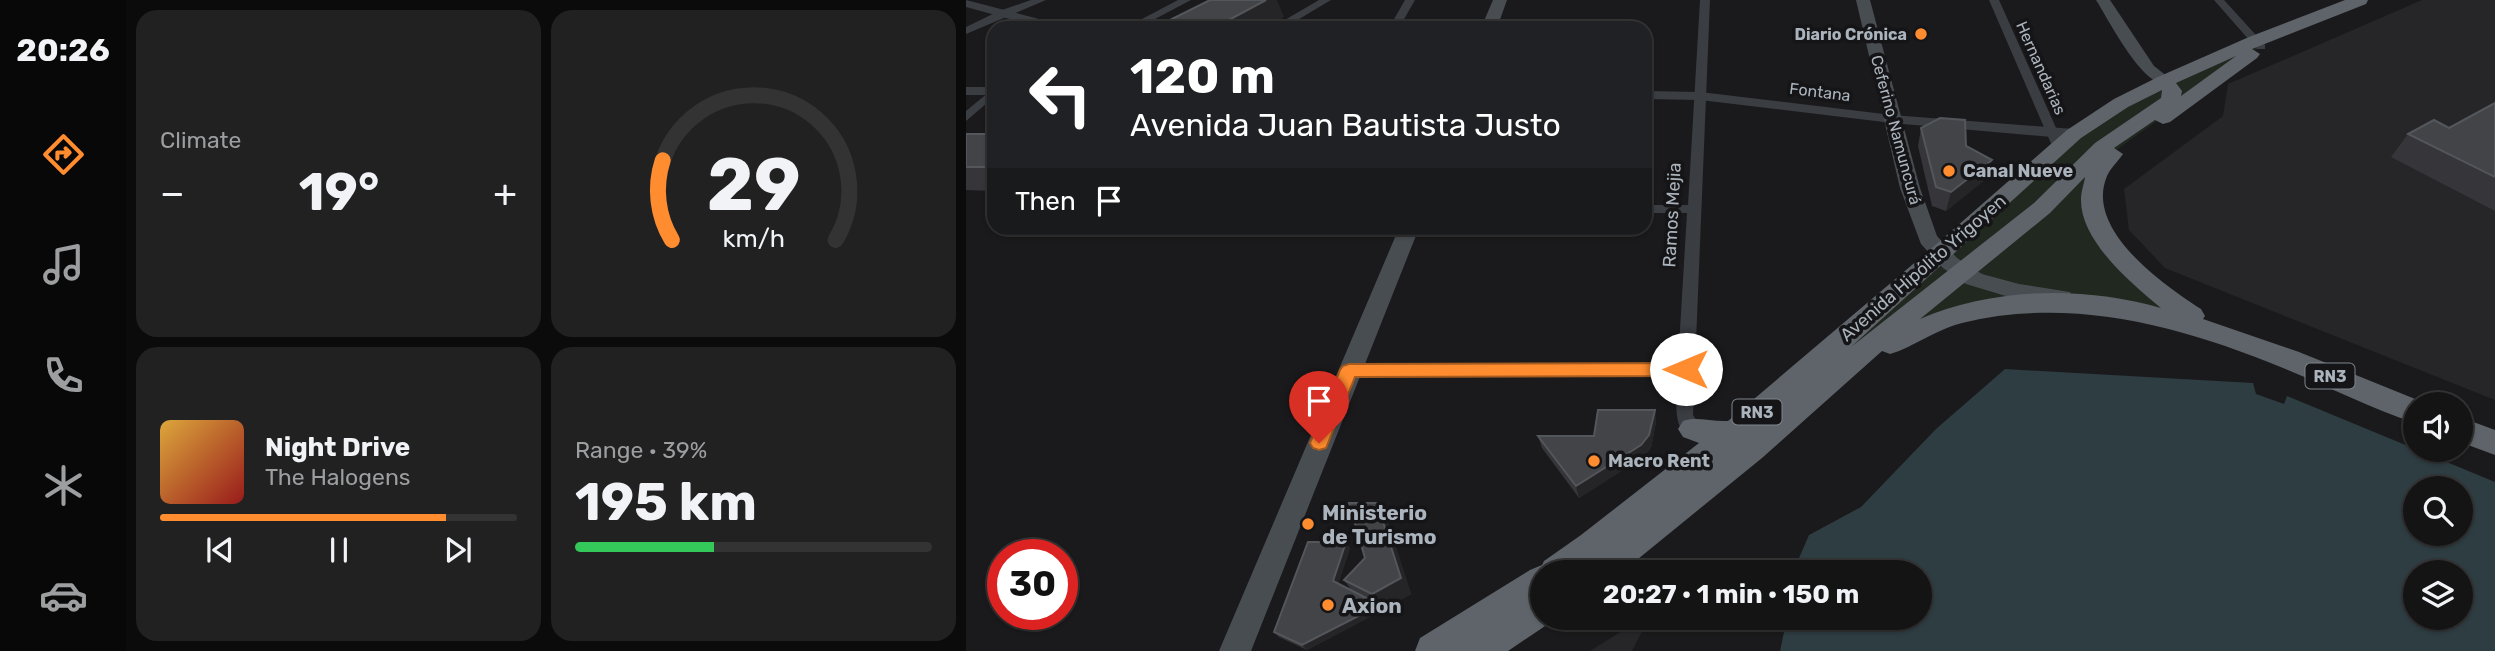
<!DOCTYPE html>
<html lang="en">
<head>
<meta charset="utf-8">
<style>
	:root { --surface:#141415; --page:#212122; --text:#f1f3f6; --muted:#9d9ea0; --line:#333334; --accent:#ff8c2f }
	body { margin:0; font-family:Rubik,sans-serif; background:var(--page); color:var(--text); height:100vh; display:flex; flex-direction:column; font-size:26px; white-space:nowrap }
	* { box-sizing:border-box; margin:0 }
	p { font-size:23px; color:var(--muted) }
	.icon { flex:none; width:38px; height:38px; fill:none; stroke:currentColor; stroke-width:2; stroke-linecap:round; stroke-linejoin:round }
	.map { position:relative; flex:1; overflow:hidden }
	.details { display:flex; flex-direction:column; gap:10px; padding:10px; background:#0b0b0c; width:840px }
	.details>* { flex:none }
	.hud { position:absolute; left:21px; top:21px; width:665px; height:214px; border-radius:21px; box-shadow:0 2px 5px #0004,0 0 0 2px var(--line); background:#202124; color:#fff; overflow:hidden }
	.fabs { position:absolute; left:1437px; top:392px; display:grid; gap:14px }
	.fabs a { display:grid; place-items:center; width:70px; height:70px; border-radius:50%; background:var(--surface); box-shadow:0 2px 5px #0004,0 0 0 2px var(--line); font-size:35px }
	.speed { position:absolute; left:21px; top:539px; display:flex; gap:14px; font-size:35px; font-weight:700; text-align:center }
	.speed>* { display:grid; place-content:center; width:91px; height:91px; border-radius:50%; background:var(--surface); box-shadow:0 2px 5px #0004,0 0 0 2px var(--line); line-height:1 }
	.speed .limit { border:10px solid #d22; background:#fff; color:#111 }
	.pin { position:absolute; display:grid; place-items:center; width:60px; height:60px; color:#fff; margin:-72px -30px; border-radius:50% 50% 50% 0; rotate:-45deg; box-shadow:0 0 7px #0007 }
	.pin .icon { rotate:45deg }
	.me { position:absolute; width:77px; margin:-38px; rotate:270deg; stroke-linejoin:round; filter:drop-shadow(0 0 5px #0008) }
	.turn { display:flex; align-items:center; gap:24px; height:147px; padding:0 28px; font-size:32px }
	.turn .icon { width:91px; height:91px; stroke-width:2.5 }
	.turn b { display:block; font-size:49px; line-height:60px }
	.then { display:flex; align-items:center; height:66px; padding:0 28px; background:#0003; gap:14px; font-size:26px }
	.big { font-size:52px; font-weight:700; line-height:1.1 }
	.details .tile { flex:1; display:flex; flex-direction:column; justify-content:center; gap:10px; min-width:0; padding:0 24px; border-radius:21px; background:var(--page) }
	.details .dial { align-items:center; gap:0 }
	.dial svg { height:182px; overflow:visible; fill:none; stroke:var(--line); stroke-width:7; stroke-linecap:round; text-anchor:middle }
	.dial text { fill:var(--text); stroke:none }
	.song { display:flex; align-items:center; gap:21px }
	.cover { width:84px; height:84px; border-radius:10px; background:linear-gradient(135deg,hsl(40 70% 55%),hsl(0 70% 35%)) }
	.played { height:7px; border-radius:4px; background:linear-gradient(90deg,var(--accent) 80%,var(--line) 80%) }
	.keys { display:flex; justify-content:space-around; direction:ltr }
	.heat { display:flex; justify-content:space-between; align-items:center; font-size:38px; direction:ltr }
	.charge { height:10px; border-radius:5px; background:linear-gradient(90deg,#34c759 39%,var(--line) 0) }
	.details .tiles { flex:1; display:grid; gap:10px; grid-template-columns:repeat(2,1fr) }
	.trip { position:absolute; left:564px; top:560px; width:402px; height:70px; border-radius:35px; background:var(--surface); box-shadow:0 2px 5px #0004,0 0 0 2px var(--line); font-weight:700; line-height:70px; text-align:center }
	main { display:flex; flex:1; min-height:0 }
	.tabs { display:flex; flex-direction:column; width:126px; justify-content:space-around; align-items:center; background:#080808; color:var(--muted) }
	.tabs .icon { width:49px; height:49px }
	.tabs .selected { color:var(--accent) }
	.tabs b { font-size:32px; color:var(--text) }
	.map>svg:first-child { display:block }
</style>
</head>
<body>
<main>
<nav class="tabs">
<b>20:26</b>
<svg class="icon selected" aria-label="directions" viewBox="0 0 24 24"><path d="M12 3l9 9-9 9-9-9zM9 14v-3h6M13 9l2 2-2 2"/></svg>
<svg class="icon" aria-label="music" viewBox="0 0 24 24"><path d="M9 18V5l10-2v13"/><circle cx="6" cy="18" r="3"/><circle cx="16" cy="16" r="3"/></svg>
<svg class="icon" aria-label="phone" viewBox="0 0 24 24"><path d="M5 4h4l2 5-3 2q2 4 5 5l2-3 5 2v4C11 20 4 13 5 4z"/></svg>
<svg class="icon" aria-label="climate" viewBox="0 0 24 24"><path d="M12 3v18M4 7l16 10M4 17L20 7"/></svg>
<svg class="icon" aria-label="car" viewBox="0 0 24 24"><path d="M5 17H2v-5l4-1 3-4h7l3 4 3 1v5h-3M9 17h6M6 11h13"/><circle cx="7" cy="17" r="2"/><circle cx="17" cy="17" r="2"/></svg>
</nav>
<section class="details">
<div class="tiles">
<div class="tile"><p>Climate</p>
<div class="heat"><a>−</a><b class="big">19°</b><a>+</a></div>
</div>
<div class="tile dial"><svg viewBox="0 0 100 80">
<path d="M14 69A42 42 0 1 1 86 69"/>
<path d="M14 69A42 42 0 0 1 10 34" stroke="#ff8c2f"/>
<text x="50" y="56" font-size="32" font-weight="700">29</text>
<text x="50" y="72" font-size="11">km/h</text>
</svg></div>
<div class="tile">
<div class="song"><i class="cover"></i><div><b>Night Drive</b><p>The Halogens</p></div></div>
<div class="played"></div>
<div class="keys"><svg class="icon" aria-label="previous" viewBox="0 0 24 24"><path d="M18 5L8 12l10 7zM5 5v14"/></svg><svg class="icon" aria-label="pause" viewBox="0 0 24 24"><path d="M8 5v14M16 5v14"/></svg><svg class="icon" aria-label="next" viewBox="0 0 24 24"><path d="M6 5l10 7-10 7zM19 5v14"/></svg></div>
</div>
<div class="tile"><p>Range · 39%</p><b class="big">195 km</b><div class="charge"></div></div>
</div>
</section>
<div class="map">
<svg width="1529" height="651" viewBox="0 0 1529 651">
	<rect width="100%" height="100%" fill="#1a1a1c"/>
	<path fill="#262629" d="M 1456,0 L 1529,0 L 1529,400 L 1199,268 L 1163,230 L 1158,189 L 1257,116 L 1262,84 Z
		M 677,618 L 683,618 L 666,651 L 624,651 Z"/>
	<path fill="#20281f" d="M 1318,30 L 1149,151 L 1137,162 L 1132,222 L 1226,316 L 1155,307 L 981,319 L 906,355 L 631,572 L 590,572 L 1155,103 Z"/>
	<path fill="#2e3d42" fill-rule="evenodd" d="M 1039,369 L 1287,383 L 1290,394 L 1318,404 L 1321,396 L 1529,482 L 1529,651 L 814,651 L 821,618 L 954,618 L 954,572 L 827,572 L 843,535 L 895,507 L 970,429 ZM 1449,488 L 1494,488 L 1494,534 L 1449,534 ZM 1449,572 L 1494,572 L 1494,618 L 1449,618 Z"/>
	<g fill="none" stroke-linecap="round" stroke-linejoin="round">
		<path fill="#3a3d42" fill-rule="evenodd" d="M 65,0 L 80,0 L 0,34 L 0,27 L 33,11 Z
			M 212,0 L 225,0 L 172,28 L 159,28 Z
			M 353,0 L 365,0 L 318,28 L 305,28 Z
			M 439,0 L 449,0 L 433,28 L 423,28 Z
			M 734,0 L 744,0 L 727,415 L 736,429 L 733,434 C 703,444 711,391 712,375 L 377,374 L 375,370 L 377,366 L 383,364 L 712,363 L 721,213 L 679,213 L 679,205 L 722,205 Z
			M 1023,0 L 1033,0 L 1099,148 L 1097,151 L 1089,151 L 1087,148 Z
			M 1248,0 L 1258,0 L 1299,45 L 1299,49 L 1291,49 Z
			M 28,88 L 28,97 L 0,121 L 0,111 Z"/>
		<path fill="#3a3d42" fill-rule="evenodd" d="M 0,0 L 96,25 L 97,28 L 77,28 L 0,7 Z
			M 0,87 L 28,87 L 28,95 L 0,95 Z
			M 679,91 L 734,92 L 926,115 L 1108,129 L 1116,134 L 1108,139 L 926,123 L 734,100 L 679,99 Z"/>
		<path fill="#484d52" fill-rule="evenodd" d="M 527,0 L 541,0 L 531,28 L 515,28 Z
			M 890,0 L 904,0 L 954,188 L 971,236 L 991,258 L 1016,274 L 1053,284 L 1104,292 L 1107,298 L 1104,304 L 1096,306 L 1053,300 L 1000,284 L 977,268 L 955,244 L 934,188 Z
			M 1130,0 L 1144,0 L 1188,66 L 1207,81 L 1205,85 C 1178,91 1143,20 1130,0 Z
			M 433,228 L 453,228 L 285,651 L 253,651 Z"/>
		<path fill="#5e646a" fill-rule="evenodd" d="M 1379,0 L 1402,0 L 1400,4 L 1286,49 L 1294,54 L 1291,58 L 1204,122 L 1197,124 L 1189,120 L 1148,148 L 1157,154 C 1152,161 1144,169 1141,176 C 1118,230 1198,285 1235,309 L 1239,316 L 1237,319 L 1333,352 L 1459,403 L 1449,404 L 1449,423 C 1404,408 1361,386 1317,368 C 1215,326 1105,296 996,323 C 975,328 954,342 933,351 L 924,354 L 916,351 L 796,458 L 656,572 L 576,572 L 576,618 L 589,618 L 588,620 L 542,651 L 449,651 L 454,638 L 564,570 L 576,565 L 578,561 L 615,535 L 733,443 L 717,437 L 712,429 L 717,421 C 729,416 746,422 762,421 L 966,248 L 1101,130 L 1148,99 L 1192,77 L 1283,37 ZM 1270,56 L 1215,96 L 1216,91 L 1210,83 ZM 1196,90 L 1195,98 L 1129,143 L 1068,203 L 885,347 L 1115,138 L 1162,107 ZM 1119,177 C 1118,184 1115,192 1115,199 C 1114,241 1166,284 1195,308 C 1118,286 1028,287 954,319 L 1084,213 Z
			M 1494,417 L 1529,430 L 1529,455 L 1494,442 Z"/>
	</g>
	<path fill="#36363a" d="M 1529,103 L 1529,211 L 1425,157 L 1442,134 L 1483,128 Z
		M 955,128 L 1000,146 L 1026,160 L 1021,178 L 980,211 L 966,206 L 952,146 Z
		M 0,134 L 28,134 L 28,191 L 0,190 Z
		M 689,410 L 690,422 L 685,448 L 677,457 L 613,498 L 576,448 L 572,436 L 628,436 Z
		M 411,503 L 421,520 L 445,594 L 417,610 L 341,650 L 313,637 L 308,632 L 384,548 L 372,584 L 386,591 L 378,580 L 399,558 Z"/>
	<path fill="#252528" d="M 300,0 L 311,0 L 318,17 L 298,28 L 248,28 Z
		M 1026,160 L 1021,178 L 980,211 L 985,192 Z
		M 689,410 L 690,422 L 685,448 L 677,457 L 613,498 L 610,486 Z
		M 411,503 L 421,520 L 445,594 L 417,610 L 341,650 L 336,645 L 414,605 L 406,594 Z
		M 380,542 L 384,548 L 371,587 L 367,581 Z"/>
	<path fill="#424448" stroke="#53565a" stroke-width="2" d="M 244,0 L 300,0 L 248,28 L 207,28 L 194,25 Z
		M 1529,103 L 1529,177 L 1442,134 L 1468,120 L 1483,128 Z
		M 974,118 L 999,120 L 1000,146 L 1026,160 L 985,192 L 970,187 L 955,128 Z
		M 0,134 L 28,134 L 28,167 L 0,167 Z
		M 632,410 L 689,410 L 683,435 L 675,445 L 610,486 L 572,436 L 628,436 Z
		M 383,503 L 411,503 L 435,578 L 406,594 L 378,580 L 399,558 Z
		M 342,542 L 380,542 L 367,581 L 414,605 L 336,645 L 308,632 Z"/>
	<path fill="#ff8c2f" stroke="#a65b1f" stroke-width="2" d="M 720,363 L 726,365 L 729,369 L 726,374 L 720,376 L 389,377 L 360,448 L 353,450 L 347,448 L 344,443 L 374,370 L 377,366 L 383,364 Z"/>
	<g fill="#ff8c2f" stroke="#151517" stroke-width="2.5">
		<circle cx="955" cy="34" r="7"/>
		<circle cx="983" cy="171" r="7"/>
		<circle cx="628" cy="461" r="7"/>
		<circle cx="342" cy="524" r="7"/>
		<circle cx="362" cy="605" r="7"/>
	</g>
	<g text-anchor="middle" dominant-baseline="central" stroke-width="7" stroke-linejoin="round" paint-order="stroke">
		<g font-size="16" font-weight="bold" fill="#abb4bd" stroke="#151517" text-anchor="end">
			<text x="941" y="34">Diario Crónica</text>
		</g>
		<g font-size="16" fill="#abb4bd" stroke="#151517">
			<text transform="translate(1075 68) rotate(66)">Hernandarias</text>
			<text transform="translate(854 92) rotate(7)">Fontana</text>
			<text transform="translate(930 130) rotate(75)">Ceferino Namuncurá</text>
		</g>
		<g fill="#151517" stroke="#7e848b" stroke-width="2">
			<rect x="1339.5" y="363.5" width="49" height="25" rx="5"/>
			<rect x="766.5" y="399.5" width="49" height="25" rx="5"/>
		</g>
		<g font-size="16" font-weight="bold" fill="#abb4bd">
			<text x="1364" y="376">RN3</text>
			<text x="791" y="412">RN3</text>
		</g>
		<g font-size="18" font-weight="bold" fill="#abb4bd" stroke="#151517" text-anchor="start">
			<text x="997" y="171">Canal Nueve</text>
			<text x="642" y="461">Macro Rent</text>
		</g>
		<g font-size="18" fill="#abb4bd" stroke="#151517">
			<text transform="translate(706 215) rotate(-87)">Ramos Mejia</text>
			<text transform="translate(957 268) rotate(-41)">Avenida Hipólito Yrigoyen</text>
		</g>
		<g font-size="21" font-weight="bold" fill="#abb4bd" stroke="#151517" text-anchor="start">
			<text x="356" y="512">Ministerio<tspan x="356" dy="24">de Turismo</tspan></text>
			<text x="376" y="605">Axion</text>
		</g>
	</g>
</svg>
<div class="fabs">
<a><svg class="icon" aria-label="sound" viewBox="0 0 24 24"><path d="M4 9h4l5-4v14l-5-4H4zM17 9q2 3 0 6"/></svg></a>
<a><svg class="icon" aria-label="search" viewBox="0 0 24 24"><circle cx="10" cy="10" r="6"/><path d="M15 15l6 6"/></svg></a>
<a><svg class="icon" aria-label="layers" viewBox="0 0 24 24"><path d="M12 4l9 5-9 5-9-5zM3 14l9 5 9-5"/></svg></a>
</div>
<div class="speed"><div class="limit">30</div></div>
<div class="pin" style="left:353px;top:443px;background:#d93025"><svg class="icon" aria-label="arrive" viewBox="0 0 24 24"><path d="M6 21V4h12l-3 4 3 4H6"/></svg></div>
<svg class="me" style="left:720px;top:369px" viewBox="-20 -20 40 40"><circle r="19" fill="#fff"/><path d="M0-13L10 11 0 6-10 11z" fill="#ff8c2f"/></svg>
<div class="trip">20:27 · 1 min · 150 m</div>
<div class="hud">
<div class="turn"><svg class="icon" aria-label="left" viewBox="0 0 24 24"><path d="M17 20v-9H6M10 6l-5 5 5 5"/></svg><div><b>120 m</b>Avenida Juan Bautista Justo</div></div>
<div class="then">Then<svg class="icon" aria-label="arrive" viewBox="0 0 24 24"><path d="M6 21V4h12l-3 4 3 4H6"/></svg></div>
</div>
</div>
</main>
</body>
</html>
